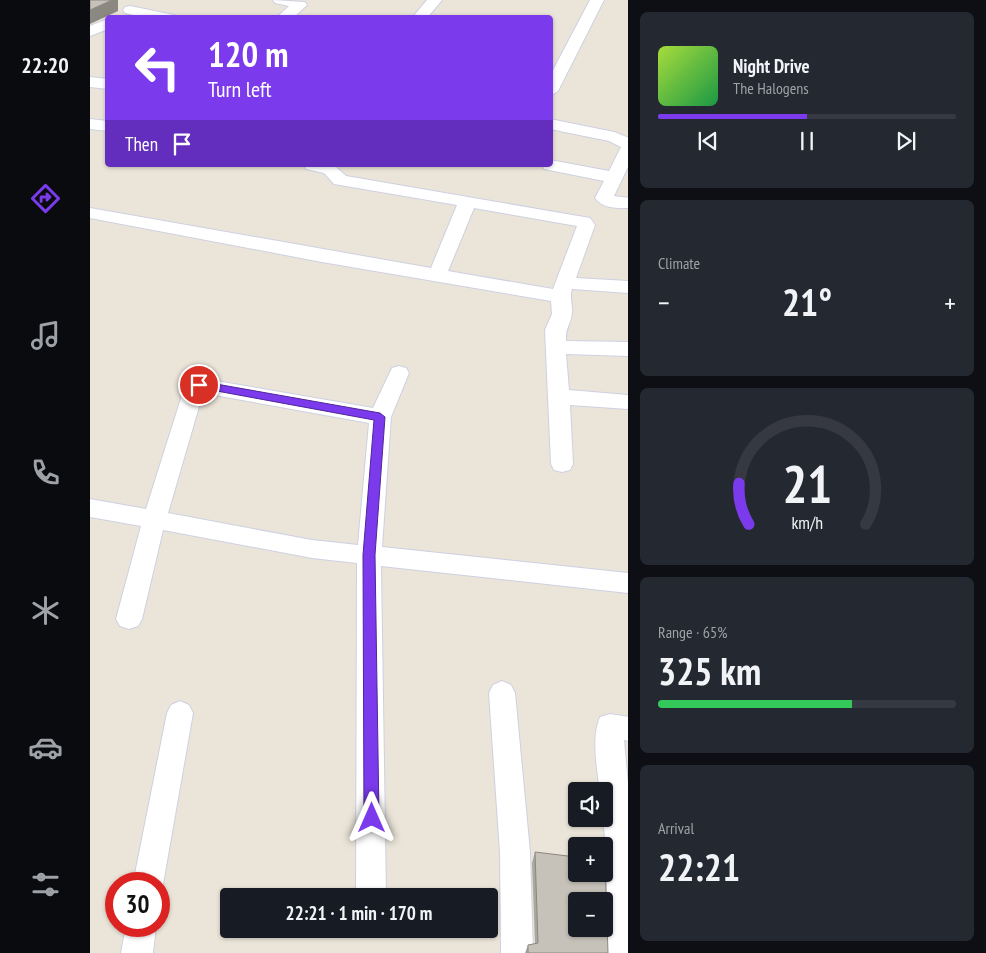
<!DOCTYPE html>
<html lang="en">
<head>
<meta charset="utf-8">
<style>
	:root { --surface:#171b24; --page:#242831; --text:#f1f3f6; --muted:#9ea1a6; --line:#363941; --accent:#7c3aed }
	body { margin:0; font-family:"PT Sans Narrow",sans-serif; background:var(--page); color:var(--text); height:100vh; display:flex; flex-direction:column; font-size:19px; white-space:nowrap }
	* { box-sizing:border-box; margin:0 }
	p { font-size:16px; color:var(--muted) }
	.icon { flex:none; width:28px; height:28px; fill:none; stroke:currentColor; stroke-width:2; stroke-linecap:round; stroke-linejoin:round }
	.map { position:relative; flex:1; overflow:hidden }
	.side { display:flex; flex-direction:column; gap:12px; padding:12px; background:#0d0f14; width:358px }
	.side>* { flex:none }
	.banner { position:absolute; left:15px; top:15px; width:448px; height:152px; border-radius:5px; box-shadow:0 1px 4px #0004; background:#7c3aed; color:#fff; overflow:hidden }
	.controls { position:absolute; left:478px; top:782px; display:grid; gap:10px }
	.controls a { display:grid; place-items:center; width:45px; height:45px; border-radius:5px; background:var(--surface); box-shadow:0 1px 4px #0004; font-size:25px }
	.speed { position:absolute; left:15px; top:872px; display:flex; gap:10px; font-size:25px; font-weight:700; text-align:center }
	.speed>* { display:grid; place-content:center; width:65px; height:65px; border-radius:50%; background:var(--surface); box-shadow:0 1px 4px #0004; line-height:1 }
	.speed .limit { border:8px solid #d22; background:#fff; color:#111 }
	.pin { position:absolute; display:grid; place-items:center; width:42px; height:42px; color:#fff; margin:-21px; border:2px solid #fff; border-radius:50%; box-shadow:0 1px 5px #0007 }
	.me { position:absolute; width:55px; margin:-28px; rotate:0deg; stroke-linejoin:round; filter:drop-shadow(0 0 4px #0008) }
	.turn { display:flex; align-items:center; gap:18px; height:105px; padding:0 20px; font-size:22px }
	.turn .icon { width:65px; height:65px; stroke-width:2.5 }
	.turn b { display:block; font-size:35px; line-height:42px }
	.then { display:flex; align-items:center; height:48px; padding:0 20px; background:#0003; gap:10px; font-size:19px }
	.big { font-size:38px; font-weight:700; line-height:1.1 }
	.side .tile { flex:1; display:flex; flex-direction:column; justify-content:center; gap:8px; min-width:0; padding:0 18px; border-radius:8px; background:var(--page) }
	.side .dial { align-items:center; gap:0 }
	.dial svg { height:130px; overflow:visible; fill:none; stroke:var(--line); stroke-width:7; stroke-linecap:round; text-anchor:middle }
	.dial text { fill:var(--text); stroke:none }
	.song { display:flex; align-items:center; gap:15px }
	.cover { width:60px; height:60px; border-radius:8px; background:linear-gradient(135deg,hsl(80 70% 55%),hsl(140 70% 35%)) }
	.played { height:5px; border-radius:2px; background:linear-gradient(90deg,var(--accent) 50%,var(--line) 50%) }
	.keys { display:flex; justify-content:space-around; direction:ltr }
	.heat { display:flex; justify-content:space-between; align-items:center; font-size:28px; direction:ltr }
	.charge { height:8px; border-radius:4px; background:linear-gradient(90deg,#34c759 65%,var(--line) 0) }
	.trip { position:absolute; left:130px; top:888px; width:278px; height:50px; border-radius:5px; background:var(--surface); box-shadow:0 1px 4px #0004; font-weight:700; line-height:50px; text-align:center }
	main { display:flex; flex:1; min-height:0 }
	.dock { display:flex; flex-direction:column; width:90px; justify-content:space-around; align-items:center; background:#090b0e; color:var(--muted) }
	.dock .icon { width:35px; height:35px }
	.dock .on { color:var(--accent) }
	.dock b { font-size:22px; color:var(--text) }
	.map>svg:first-child { display:block }
</style>
</head>
<body>
<main>
<nav class="dock">
<b>22:20</b>
<svg class="icon on" aria-label="directions" viewBox="0 0 24 24"><path d="M12 3l9 9-9 9-9-9zM9 14v-3h6M13 9l2 2-2 2"/></svg>
<svg class="icon" aria-label="music" viewBox="0 0 24 24"><path d="M9 18V5l10-2v13"/><circle cx="6" cy="18" r="3"/><circle cx="16" cy="16" r="3"/></svg>
<svg class="icon" aria-label="phone" viewBox="0 0 24 24"><path d="M5 4h4l2 5-3 2q2 4 5 5l2-3 5 2v4C11 20 4 13 5 4z"/></svg>
<svg class="icon" aria-label="climate" viewBox="0 0 24 24"><path d="M12 3v18M4 7l16 10M4 17L20 7"/></svg>
<svg class="icon" aria-label="car" viewBox="0 0 24 24"><path d="M5 17H2v-5l4-1 3-4h7l3 4 3 1v5h-3M9 17h6M6 11h13"/><circle cx="7" cy="17" r="2"/><circle cx="17" cy="17" r="2"/></svg>
<svg class="icon" aria-label="filters" viewBox="0 0 24 24"><path d="M4 7h16M4 17h16"/><circle cx="9" cy="7" r="2"/><circle cx="15" cy="17" r="2"/></svg>
</nav>
<div class="map">
<svg width="539" height="953" viewBox="0 0 539 953">
	<rect width="100%" height="100%" fill="#ebe5d9"/>
	<g fill="none" stroke-linecap="round" stroke-linejoin="round">
		<defs>
			<path id="street" d="M 183,0 L 215,2 L 217,5 L 203,18 L 186,18 L 199,6 L 185,3 Z
				M 337,0 L 352,0 L 337,18 L 322,18 Z
				M 500,0 L 514,0 L 468,91 L 460,96 L 460,76 Z
				M 40,6 L 84,15 L 86,18 L 56,18 L 35,13 L 33,10 L 35,7 Z
				M 18,19 L 18,29 L 0,36 L 0,26 Z
				M 0,77 L 18,79 L 18,89 L 0,87 Z
				M 0,119 L 18,121 L 18,131 L 0,129 Z
				M 460,119 L 524,132 L 539,138 L 539,165 L 524,196 L 539,198 L 539,208 C 527,208 513,209 505,198 L 514,181 L 454,169 L 452,165 L 460,165 L 460,160 L 519,171 L 531,147 L 519,141 L 460,129 Z
				M 214,165 L 244,165 L 256,176 L 500,218 L 505,225 L 486,278 L 539,281 L 539,293 L 482,289 C 479,298 483,305 482,313 C 481,324 475,328 476,341 L 539,342 L 539,356 L 476,354 L 479,390 L 539,395 L 539,409 L 480,405 L 483,464 L 480,470 L 472,472 L 464,470 L 461,464 L 455,330 L 462,314 L 461,301 L 232,262 L 0,218 L 0,208 L 341,268 L 367,205 L 244,184 L 234,173 L 216,169 ZM 384,208 L 487,226 L 463,289 L 358,271 Z
				M 309,366 L 316,368 L 319,373 L 301,417 L 292,547 L 539,573 L 539,593 L 291,566 L 296,896 L 266,896 L 267,563 L 222,558 L 73,530 L 52,619 L 48,626 L 39,629 L 30,626 L 26,619 L 51,526 L 0,517 L 0,499 L 56,509 L 94,389 L 102,380 L 109,378 L 283,408 L 302,368 ZM 113,393 L 279,423 L 268,545 L 222,540 L 78,513 Z
				M 412,681 L 421,685 L 425,693 L 440,852 L 443,953 L 411,953 L 410,852 L 399,693 L 403,685 Z
				M 90,701 L 99,705 L 103,713 L 73,884 L 69,894 L 69,884 L 43,884 L 77,713 L 81,705 Z
				M 520,714 L 539,717 L 539,741 L 534,740 L 539,795 L 539,953 L 516,953 L 517,855 L 513,819 L 514,791 L 510,791 C 507,769 501,738 510,717 Z
				M 36,926 L 66,926 L 63,953 L 31,953 Z"/>
		</defs>
		<use href="#street" stroke="#ced0e2" stroke-width="2"/>
		<use href="#street" fill="#fff" fill-rule="evenodd"/>
	</g>
	<path fill="#aaa79f" d="M 445,852 L 518,953 L 435,953 L 438,945 L 445,944 L 442,863 Z"/>
	<path fill="#8b8882" d="M 22,0 L 28,0 L 28,11 L 0,24 L 0,10 Z"/>
	<path fill="#c6c2b9" stroke="#8b8882" fill-rule="evenodd" d="M 0,0 L 22,0 L 0,10 Z
		M 445,852 L 486,857 L 486,874 L 514,874 L 514,860 L 515,860 L 518,953 L 438,953 L 438,945 L 448,943 ZM 486,901 L 514,901 L 514,929 L 486,929 Z"/>
	<path fill="#7c3aed" stroke="#51269a" d="M 109,381 L 290,413 L 295,417 L 285,555 L 289,818 L 287,823 L 282,825 L 277,823 L 274,818 L 273,555 L 284,420 L 105,387 L 105,382 Z"/>
</svg>
<div class="controls">
<a><svg class="icon" aria-label="sound" viewBox="0 0 24 24"><path d="M4 9h4l5-4v14l-5-4H4zM17 9q2 3 0 6"/></svg></a>
<a>+</a>
<a>−</a>
</div>
<div class="speed"><div class="limit">30</div></div>
<div class="pin" style="left:109px;top:385px;background:#d93025"><svg class="icon" aria-label="arrive" viewBox="0 0 24 24"><path d="M6 21V4h12l-3 4 3 4H6"/></svg></div>
<svg class="me" style="left:282px;top:818px" viewBox="-20 -20 40 40"><path d="M0-17L14 15 0 8-14 15z" fill="#7c3aed" stroke="#fff" stroke-width="4"/></svg>
<div class="trip">22:21 · 1 min · 170 m</div>
<div class="banner">
<div class="turn"><svg class="icon" aria-label="left" viewBox="0 0 24 24"><path d="M17 20v-9H6M10 6l-5 5 5 5"/></svg><div><b>120 m</b>Turn left</div></div>
<div class="then">Then<svg class="icon" aria-label="arrive" viewBox="0 0 24 24"><path d="M6 21V4h12l-3 4 3 4H6"/></svg></div>
</div>
</div>
<section class="side">
<div class="tile">
<div class="song"><i class="cover"></i><div><b>Night Drive</b><p>The Halogens</p></div></div>
<div class="played"></div>
<div class="keys"><svg class="icon" aria-label="previous" viewBox="0 0 24 24"><path d="M18 5L8 12l10 7zM5 5v14"/></svg><svg class="icon" aria-label="pause" viewBox="0 0 24 24"><path d="M8 5v14M16 5v14"/></svg><svg class="icon" aria-label="next" viewBox="0 0 24 24"><path d="M6 5l10 7-10 7zM19 5v14"/></svg></div>
</div>
<div class="tile"><p>Climate</p>
<div class="heat"><a>−</a><b class="big">21°</b><a>+</a></div>
</div>
<div class="tile dial"><svg viewBox="0 0 100 80">
<path d="M14 69A42 42 0 1 1 86 69"/>
<path d="M14 69A42 42 0 0 1 8 44" stroke="#7c3aed"/>
<text x="50" y="56" font-size="32" font-weight="700">21</text>
<text x="50" y="72" font-size="11">km/h</text>
</svg></div>
<div class="tile"><p>Range · 65%</p><b class="big">325 km</b><div class="charge"></div></div>
<div class="tile"><p>Arrival</p><b class="big">22:21</b></div>
</section>
</main>
</body>
</html>
